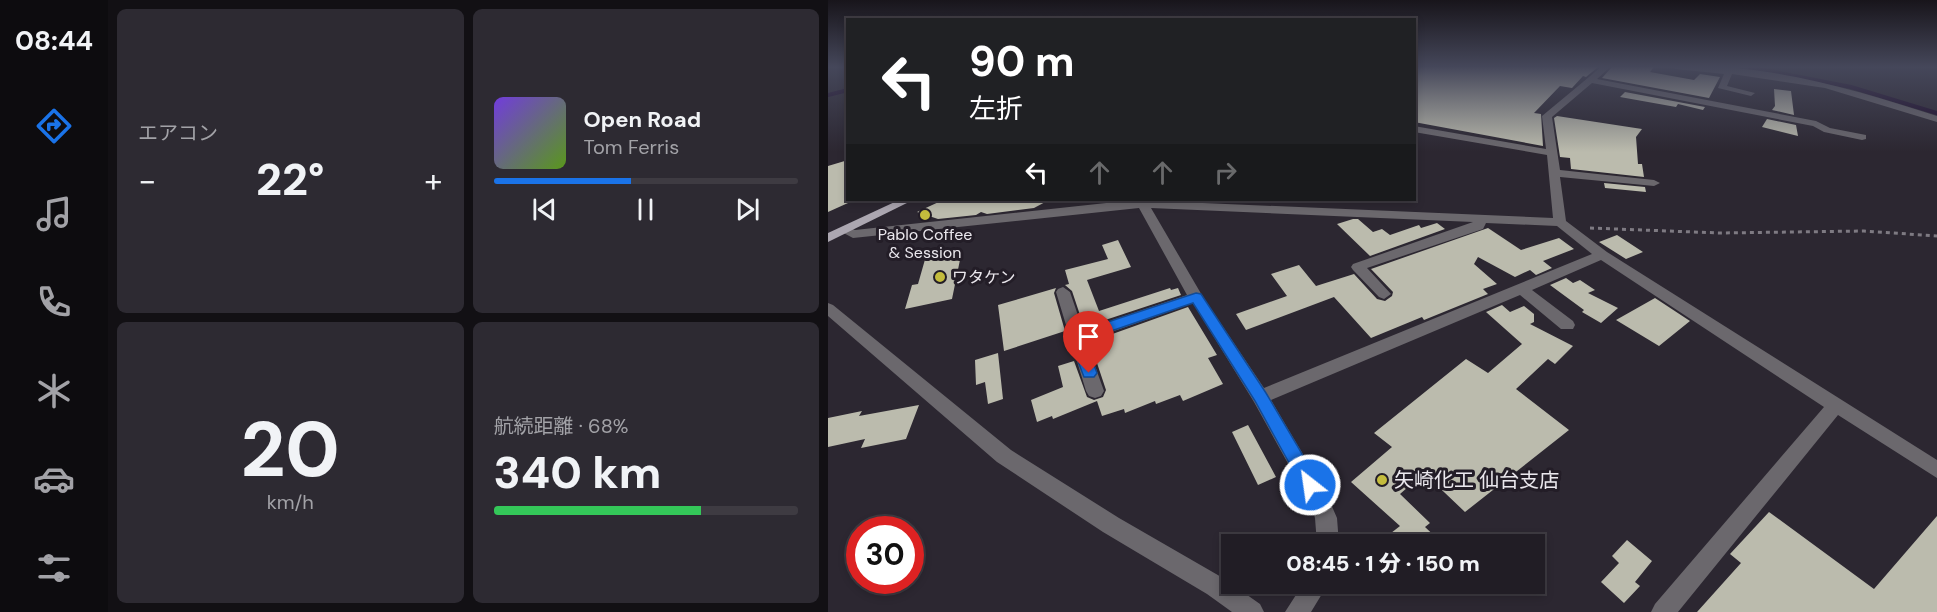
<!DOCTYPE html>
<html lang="ja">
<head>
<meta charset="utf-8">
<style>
	:root { --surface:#211d25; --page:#2d2a32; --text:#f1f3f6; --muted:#a2a2a7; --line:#3e3b42; --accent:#1a73e8 }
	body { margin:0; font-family:"DM Sans","Noto Sans JP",sans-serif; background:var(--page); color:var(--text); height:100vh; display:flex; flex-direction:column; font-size:22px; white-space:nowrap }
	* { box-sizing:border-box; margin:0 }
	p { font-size:20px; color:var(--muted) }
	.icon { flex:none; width:33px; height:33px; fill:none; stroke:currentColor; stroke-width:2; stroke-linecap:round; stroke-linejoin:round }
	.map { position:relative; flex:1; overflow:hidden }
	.side { display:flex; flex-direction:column; gap:9px; padding:9px; background:#121014; width:720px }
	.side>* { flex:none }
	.top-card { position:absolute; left:18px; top:18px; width:570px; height:183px; border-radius:0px; box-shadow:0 3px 9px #0003,0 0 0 2px var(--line); background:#202124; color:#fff; overflow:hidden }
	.speed { position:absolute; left:18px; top:516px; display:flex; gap:12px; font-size:30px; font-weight:700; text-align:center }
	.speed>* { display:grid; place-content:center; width:78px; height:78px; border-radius:50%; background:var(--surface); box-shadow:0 3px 9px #0003,0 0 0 2px var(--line); line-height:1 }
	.speed .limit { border:9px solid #d22; background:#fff; color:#111 }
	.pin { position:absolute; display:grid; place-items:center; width:51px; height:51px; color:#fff; margin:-62px -26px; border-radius:50% 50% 50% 0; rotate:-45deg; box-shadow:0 0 6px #0007 }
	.pin .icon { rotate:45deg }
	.me { position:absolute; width:66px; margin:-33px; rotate:330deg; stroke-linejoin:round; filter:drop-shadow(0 0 4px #0008) }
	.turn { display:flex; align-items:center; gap:21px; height:126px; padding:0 24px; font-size:27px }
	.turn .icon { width:78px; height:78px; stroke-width:2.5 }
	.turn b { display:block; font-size:42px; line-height:51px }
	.lanes { display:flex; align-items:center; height:57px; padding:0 24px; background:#0003; justify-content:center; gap:30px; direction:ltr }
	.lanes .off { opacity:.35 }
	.big { font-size:45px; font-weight:800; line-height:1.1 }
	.side .widget { flex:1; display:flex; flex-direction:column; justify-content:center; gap:9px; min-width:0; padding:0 21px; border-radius:9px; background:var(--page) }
	.side .dial { align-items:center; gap:0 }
	.dial b { font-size:78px; line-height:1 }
	.song { display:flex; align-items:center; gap:18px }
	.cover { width:72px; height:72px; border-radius:9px; background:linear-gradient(135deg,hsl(260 70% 55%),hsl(90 70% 35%)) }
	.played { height:6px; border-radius:3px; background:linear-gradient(90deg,var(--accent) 45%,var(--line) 45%) }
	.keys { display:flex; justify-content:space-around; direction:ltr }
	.heat { display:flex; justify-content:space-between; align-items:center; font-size:33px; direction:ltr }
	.charge { height:9px; border-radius:4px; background:linear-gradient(90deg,#34c759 68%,var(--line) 0) }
	.side .tiles { flex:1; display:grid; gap:9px; grid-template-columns:repeat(2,1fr) }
	.trip { position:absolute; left:393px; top:534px; width:324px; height:60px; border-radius:0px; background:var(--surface); box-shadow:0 3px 9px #0003,0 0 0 2px var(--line); font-weight:800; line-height:60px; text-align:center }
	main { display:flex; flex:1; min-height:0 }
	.tab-bar { display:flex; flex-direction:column; width:108px; justify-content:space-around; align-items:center; background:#0d0c0f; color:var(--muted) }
	.tab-bar .icon { width:42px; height:42px }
	.tab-bar .selected { color:var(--accent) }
	.tab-bar b { font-size:27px; color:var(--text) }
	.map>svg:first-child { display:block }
</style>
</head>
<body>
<main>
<nav class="tab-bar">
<b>08:44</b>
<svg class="icon selected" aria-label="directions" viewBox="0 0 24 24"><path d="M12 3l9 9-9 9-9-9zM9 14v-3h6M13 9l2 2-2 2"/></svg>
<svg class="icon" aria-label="music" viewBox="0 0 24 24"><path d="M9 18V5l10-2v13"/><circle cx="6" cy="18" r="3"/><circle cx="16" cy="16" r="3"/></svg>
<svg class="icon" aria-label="phone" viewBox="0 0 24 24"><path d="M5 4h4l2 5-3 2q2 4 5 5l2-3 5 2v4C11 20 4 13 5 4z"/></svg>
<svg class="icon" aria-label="climate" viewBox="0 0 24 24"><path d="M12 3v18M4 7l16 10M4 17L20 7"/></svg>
<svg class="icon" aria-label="car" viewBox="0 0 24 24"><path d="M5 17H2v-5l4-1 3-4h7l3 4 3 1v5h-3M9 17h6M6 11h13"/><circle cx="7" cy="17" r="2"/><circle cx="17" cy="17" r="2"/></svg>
<svg class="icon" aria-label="filters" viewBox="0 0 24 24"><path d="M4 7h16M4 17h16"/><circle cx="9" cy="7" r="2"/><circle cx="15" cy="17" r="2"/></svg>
</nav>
<section class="side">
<div class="tiles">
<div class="widget"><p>エアコン</p>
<div class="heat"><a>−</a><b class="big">22°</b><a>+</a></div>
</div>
<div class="widget">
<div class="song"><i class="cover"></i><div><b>Open Road</b><p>Tom Ferris</p></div></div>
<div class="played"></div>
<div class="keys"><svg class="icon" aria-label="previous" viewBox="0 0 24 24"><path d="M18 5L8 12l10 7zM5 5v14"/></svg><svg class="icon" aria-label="pause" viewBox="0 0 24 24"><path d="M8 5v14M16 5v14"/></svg><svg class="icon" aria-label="next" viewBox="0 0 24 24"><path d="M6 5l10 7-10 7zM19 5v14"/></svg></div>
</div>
<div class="widget dial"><b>20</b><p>km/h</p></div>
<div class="widget"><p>航続距離 · 68%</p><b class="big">340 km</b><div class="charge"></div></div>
</div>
</section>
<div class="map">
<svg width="1109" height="612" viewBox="0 0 1109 612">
	<rect width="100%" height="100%" fill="#2c2731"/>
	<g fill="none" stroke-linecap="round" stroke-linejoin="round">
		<path stroke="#1a0628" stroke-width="4" d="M 921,67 L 1023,87 L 1109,113
			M 0,95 L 20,90"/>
	</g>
	<path fill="#bbbbad" d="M 586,67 L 770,67 L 758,77 L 755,76 L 744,88 L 732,86 L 706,113 L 713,114 L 715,146 L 586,122 Z
		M 784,67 L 826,67 L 822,72 L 866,80 L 872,74 L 892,77 L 881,98 L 774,78 Z
		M 946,89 L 963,91 L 966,115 L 944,110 L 947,106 Z
		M 797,92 L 877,107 L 875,110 L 850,104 L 848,107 L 792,97 Z
		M 729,116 L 814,129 L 808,137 L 810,164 L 814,164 L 816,177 L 743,169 L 742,158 L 732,157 L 726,118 Z
		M 939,119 L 968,125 L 970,136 L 934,127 Z
		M 20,160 L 20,203 L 0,212 L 0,166 Z
		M 776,183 L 817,187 L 818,192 L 777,188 Z
		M 115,200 L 221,200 L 206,208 L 159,214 L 153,212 L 148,215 L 110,219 L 89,212 Z
		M 525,219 L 530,219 L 545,232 L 554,229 L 562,235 L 591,225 L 593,228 L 609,223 L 617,229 L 542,256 L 509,224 Z
		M 660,228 L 693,250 L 731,238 L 746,249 L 715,261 L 724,268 L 708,275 L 702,270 L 687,277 L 650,257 L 646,264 L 669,284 L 655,289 L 660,294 L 596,320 L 594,317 L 543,338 L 506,297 L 418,330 L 408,314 L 459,296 L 443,274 L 471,265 L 488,286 L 526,274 L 549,299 L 557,301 L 564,296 L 565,292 L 543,269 Z
		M 789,235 L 815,252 L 798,259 L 771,242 Z
		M 290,240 L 303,267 L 259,280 L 271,311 L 342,288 L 343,290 L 350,288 L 353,295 L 256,327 L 244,291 L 237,285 L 241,284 L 237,270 L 280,259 L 274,245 Z
		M 134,250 L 124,299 L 77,309 L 84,285 L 90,284 L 98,256 Z
		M 738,278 L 745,283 L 752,280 L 767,290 L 760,293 L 790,308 L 773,323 L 754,312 L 756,310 L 722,285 Z
		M 228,288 L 226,293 L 237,331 L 176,351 L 170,305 Z
		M 827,298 L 862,321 L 831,346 L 788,320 Z
		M 674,305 L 682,312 L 696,306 L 706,314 L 706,322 L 702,324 L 745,346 L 727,364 L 720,359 L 688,389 L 741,430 L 637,512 L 596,473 L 572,494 L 602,523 L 597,527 L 615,544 L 549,544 L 572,526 L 523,482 L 564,447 L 546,433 L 638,359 L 660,373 L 694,344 L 658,312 Z
		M 360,307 L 389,355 L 380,358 L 395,384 L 355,401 L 352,395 L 328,404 L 327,401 L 297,413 L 296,409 L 274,416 L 269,401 L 225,419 L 224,416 L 209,422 L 203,400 L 235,387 L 230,366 L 246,361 L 259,397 L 266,400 L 275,397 L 278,390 L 262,342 Z
		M 170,353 L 175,399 L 160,404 L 157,382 L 148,385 L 147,360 Z
		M 91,405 L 78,439 L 33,448 L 37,439 L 0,447 L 0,418 L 34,411 L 31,416 Z
		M 420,425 L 448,477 L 430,485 L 404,432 Z
		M 941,512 L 1046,589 L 1109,516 L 1109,612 L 869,612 L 913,563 L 902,554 Z
		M 799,540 L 824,561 L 807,582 L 812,586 L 796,603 L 773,582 L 791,563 L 784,556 Z"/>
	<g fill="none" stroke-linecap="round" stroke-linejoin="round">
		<path stroke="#7e7a82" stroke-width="3" stroke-dasharray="4 4" stroke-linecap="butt" d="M 762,228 L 892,233 L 1036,231 L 1109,236"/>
		<path fill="#6b686d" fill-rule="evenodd" d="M 773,67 L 782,67 L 769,79 L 988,121 L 1002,128 L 1038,135 L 1038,139 L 1034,140 L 996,132 L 985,126 L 764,83 L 724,117 L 732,170 L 826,180 L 832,183 L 826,186 L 732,177 L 738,221 L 779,252 L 1109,460 L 1109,478 L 1010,415 L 850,612 L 823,612 L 827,604 L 996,407 L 773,260 L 704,290 L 745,321 L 747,325 L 745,329 L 733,329 L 692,295 L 443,400 L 499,495 L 509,518 L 511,544 L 489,544 L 487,518 L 483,505 L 426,402 L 365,303 L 258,341 L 276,391 L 273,396 L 267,398 L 261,396 L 258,391 L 228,292 L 230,289 L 235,287 L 242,292 L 255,330 L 359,295 L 311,208 L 25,238 L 10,230 L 16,226 L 27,230 L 306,200 L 725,218 L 719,155 L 586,132 L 586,126 L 718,149 L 714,116 ZM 323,208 L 645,222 L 525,264 L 523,267 L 525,270 L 551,297 L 556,299 L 563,294 L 539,268 L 655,229 L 658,223 L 729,226 L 764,254 L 436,388 L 375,297 Z
			M 844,67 C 931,61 1027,89 1109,116 L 1109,122 L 997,88 L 904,74 L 899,86 L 927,93 L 923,96 L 890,88 L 896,74 L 848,69 Z
			M 0,303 L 5,305 L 183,450 L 291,518 L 395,578 L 432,604 L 436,612 L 404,612 L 379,594 L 275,532 L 169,462 L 0,316 Z
			M 475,584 L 500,584 L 483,612 L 457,612 Z"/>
		<path fill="#aca7b1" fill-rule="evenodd" d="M 71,200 L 85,200 L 0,242 L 0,233 Z"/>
	</g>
	<linearGradient id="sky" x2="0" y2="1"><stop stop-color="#18151b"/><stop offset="0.44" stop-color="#45475a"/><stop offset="1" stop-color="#45475a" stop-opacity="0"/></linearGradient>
	<rect width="1109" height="152" fill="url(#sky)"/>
	<path fill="#1a73e8" stroke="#114b97" stroke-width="1.5" d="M 368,293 L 373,294 L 438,393 L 489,479 L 491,485 L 489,490 L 482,493 L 476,490 L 427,401 L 365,303 L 257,340 L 269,373 L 266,377 L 256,377 L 241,338 L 243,334 Z"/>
	<g fill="#c4bc3d" stroke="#231d27" stroke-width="2">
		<circle cx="97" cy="215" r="6"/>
		<circle cx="112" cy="277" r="6"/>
		<circle cx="554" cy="480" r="6"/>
	</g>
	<g text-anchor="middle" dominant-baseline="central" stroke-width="6" stroke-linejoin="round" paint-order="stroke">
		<g font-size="16" fill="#ebe8ee" stroke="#231d27">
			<text x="97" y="234">Pablo Coffee<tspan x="97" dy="18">&amp; Session</tspan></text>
			<text x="124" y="277" text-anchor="start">ワタケン</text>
		</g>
		<g font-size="20" fill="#ebe8ee" stroke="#231d27" text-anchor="start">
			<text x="566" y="480">矢崎化工 仙台支店</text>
		</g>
	</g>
</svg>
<div class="speed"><div class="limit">30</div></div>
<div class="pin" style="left:261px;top:373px;background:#d93025"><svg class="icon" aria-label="arrive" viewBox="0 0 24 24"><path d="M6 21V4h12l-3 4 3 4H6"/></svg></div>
<svg class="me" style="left:482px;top:485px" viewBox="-20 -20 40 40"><circle r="17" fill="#1a73e8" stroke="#fff" stroke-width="3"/><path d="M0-11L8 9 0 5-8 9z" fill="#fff"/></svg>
<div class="trip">08:45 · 1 分 · 150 m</div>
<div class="top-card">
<div class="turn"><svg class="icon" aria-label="left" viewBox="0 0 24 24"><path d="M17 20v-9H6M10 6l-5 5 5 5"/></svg><div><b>90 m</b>左折</div></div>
<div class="lanes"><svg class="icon" aria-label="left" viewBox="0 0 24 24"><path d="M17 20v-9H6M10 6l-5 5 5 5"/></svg><svg class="icon off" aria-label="ahead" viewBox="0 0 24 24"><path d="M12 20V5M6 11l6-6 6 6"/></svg><svg class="icon off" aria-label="ahead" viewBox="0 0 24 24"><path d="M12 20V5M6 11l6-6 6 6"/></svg><svg class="icon off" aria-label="right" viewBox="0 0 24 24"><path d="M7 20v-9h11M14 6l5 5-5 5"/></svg></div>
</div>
</div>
</main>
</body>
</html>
